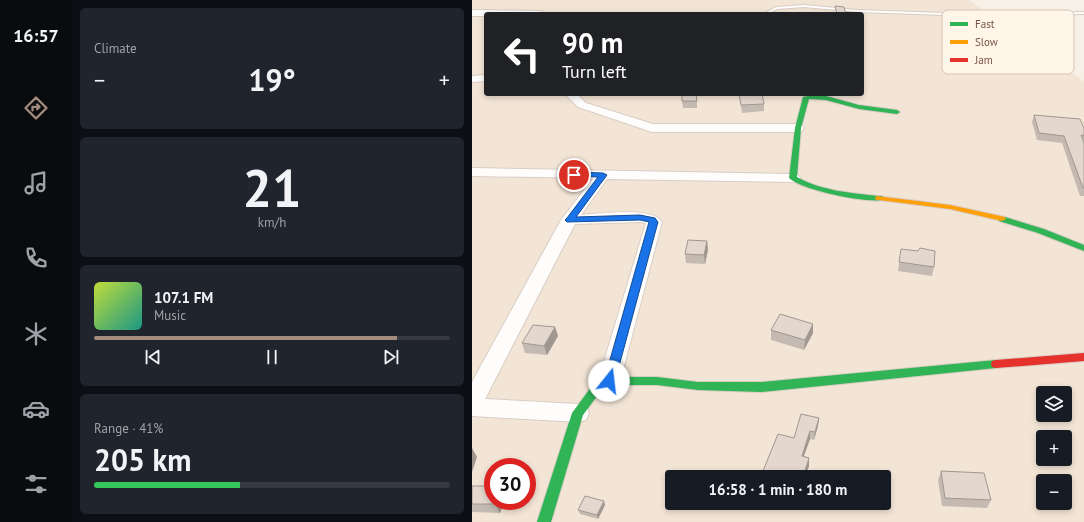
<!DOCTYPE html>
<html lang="en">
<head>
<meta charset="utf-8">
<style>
	:root { --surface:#171b24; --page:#20242c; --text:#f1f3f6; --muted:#9ea1a6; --line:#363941; --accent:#a38b7e }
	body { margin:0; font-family:"PT Sans",sans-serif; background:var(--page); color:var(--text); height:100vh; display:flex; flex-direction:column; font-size:15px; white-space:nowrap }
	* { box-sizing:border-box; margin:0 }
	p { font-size:13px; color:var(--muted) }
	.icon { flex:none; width:22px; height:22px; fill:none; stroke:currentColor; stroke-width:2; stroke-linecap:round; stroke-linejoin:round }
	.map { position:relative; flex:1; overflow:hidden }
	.side { display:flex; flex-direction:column; gap:8px; padding:8px; background:#0d0f14; width:400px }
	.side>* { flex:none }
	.guide { position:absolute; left:12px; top:12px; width:380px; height:84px; border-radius:4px; box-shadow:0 2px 6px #0003; background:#202124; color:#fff; overflow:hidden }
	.fabs { position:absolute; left:564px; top:386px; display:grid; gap:8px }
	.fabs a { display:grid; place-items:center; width:36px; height:36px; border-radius:4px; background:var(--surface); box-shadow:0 2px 6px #0003; font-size:20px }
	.speed { position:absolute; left:12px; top:458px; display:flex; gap:8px; font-size:20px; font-weight:700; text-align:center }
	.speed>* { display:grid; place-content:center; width:52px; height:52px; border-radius:50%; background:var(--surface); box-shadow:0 2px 6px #0003; line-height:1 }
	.speed .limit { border:6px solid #d22; background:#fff; color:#111 }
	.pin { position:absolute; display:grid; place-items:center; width:34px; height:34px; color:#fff; margin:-17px; border:2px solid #fff; border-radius:50%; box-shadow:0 1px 4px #0007 }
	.me { position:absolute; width:44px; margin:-22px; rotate:16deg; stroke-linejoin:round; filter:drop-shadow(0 0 3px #0008) }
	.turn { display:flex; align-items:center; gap:14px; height:84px; padding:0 12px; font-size:18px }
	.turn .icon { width:52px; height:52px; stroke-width:2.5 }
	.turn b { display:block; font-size:28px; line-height:34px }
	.big { font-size:30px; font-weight:800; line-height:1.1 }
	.side .card { flex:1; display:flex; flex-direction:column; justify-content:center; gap:6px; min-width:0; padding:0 14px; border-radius:6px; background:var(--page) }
	.side .dial { align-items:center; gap:0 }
	.dial b { font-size:52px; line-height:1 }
	.song { display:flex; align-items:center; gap:12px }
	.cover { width:48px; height:48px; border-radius:6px; background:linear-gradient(135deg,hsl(70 70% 55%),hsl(170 70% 35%)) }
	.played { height:4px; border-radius:2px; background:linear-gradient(90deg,var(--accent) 85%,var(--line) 85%) }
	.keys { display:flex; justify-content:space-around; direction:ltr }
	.heat { display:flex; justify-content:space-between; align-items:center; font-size:22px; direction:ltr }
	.charge { height:6px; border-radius:3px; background:linear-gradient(90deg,#34c759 41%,var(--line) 0) }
	.trip { position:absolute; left:193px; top:470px; width:226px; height:40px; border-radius:4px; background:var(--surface); box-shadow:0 2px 6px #0003; font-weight:800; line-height:40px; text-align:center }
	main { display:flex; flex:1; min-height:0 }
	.tabs { display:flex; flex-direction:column; width:72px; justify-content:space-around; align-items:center; background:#090b0e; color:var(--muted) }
	.tabs .icon { width:28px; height:28px }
	.tabs .active { color:var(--accent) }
	.tabs b { font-size:18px; color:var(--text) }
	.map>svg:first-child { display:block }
</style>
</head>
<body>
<main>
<nav class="tabs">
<b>16:57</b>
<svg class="icon active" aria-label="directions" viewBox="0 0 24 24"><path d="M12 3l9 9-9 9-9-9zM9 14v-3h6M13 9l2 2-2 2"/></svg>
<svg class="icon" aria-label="music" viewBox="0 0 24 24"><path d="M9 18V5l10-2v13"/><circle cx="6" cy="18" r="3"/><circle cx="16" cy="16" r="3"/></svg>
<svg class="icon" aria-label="phone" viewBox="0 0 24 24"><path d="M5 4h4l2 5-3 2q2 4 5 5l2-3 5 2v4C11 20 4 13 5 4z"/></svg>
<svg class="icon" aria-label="climate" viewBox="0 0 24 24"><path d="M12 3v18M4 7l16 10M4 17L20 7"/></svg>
<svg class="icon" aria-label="car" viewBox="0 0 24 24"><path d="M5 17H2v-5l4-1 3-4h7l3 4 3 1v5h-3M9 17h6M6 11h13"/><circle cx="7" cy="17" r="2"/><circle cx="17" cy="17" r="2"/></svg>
<svg class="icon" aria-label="filters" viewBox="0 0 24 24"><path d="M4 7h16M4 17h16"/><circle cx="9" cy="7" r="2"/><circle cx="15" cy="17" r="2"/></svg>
</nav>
<section class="side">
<div class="card"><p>Climate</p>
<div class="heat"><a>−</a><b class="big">19°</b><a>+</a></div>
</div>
<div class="card dial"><b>21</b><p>km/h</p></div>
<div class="card">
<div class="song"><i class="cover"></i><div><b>107.1 FM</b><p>Music</p></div></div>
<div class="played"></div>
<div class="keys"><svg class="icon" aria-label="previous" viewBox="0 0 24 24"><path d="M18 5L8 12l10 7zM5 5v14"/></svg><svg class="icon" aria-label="pause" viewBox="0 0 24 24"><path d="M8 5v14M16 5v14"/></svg><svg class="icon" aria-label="next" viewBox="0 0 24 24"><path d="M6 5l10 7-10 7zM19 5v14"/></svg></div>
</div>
<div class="card"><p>Range · 41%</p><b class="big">205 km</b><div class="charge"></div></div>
</section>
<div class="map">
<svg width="612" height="522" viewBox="0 0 612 522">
	<rect width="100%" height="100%" fill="#f7f0e7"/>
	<path fill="#f3e5d6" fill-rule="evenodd" d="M 0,0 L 497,0 L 612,81 L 612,522 L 0,522 ZM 14,14 L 390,14 L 390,94 L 14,94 ZM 571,393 L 593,393 L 593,415 L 571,415 ZM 571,437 L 593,437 L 593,459 L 571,459 ZM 21,467 L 55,467 L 55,501 L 21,501 ZM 200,477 L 412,477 L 412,503 L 200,503 ZM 571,481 L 593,481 L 593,503 L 571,503 Z"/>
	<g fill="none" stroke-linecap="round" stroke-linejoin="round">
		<defs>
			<path id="lane" d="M 332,5 L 386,10 L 502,14 L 612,12 L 612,14 L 502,16 L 386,12 L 332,7 L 305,9 L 296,14 L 291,14 L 304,7 Z"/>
			<path id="street" d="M 0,10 L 69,11 L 73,14 L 14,14 L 14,16 L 0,16 Z
				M 14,75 L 14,81 L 0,82 L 0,76 Z
				M 93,94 L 105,94 L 114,103 L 181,124 L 326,124 L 330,125 L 332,128 L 330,131 L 326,132 L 180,132 L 106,107 Z
				M 0,168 L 321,174 L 326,175 L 328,178 L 326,181 L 321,182 L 135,179 L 109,215 C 127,214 179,206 190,222 L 148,381 L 144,387 L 137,389 L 130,387 L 126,381 L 174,223 L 168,222 L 103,224 L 13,399 L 106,404 L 114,406 L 117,413 L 114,420 L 106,422 L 0,416 L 0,382 L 89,220 L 121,178 L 0,176 Z"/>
			<path id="fast" d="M 341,95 L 354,96 L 387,105 L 425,110 L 428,112 L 425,114 L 387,109 L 354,100 L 337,99 L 329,128 L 325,177 C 350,191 379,193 407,196 L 410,196 L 411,198 L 410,200 C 393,203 329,190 317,178 L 323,128 L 331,97 Z
				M 527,217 L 533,217 L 572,229 L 612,245 L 612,251 L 566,233 L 527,221 L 526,219 Z
				M 524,360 L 528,361 L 529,364 L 528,367 L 524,368 L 289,392 L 226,390 L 185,385 L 139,385 L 128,392 L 111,415 L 79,522 L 65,522 L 100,413 L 120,386 L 137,377 L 185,377 L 226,382 L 289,382 Z"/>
			<path id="slow" d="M 404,196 L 478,205 L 533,217 L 534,219 L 530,221 L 478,209 L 407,200 L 404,200 L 403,198 Z"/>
			<path id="jam" d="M 612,353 L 612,361 L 524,368 L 520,367 L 519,364 L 520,361 L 524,360 Z"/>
		</defs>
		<use href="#lane" stroke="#d8cdc5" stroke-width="2"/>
		<use href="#street" stroke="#d8cdc5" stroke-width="2"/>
		<use href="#fast" stroke="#d8ccc3" stroke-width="2"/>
		<use href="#slow" stroke="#d8ccc3" stroke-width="2"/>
		<use href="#jam" stroke="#d8ccc3" stroke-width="2"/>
		<use href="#lane" fill="#fefdfb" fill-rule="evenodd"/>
		<use href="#street" fill="#fefdfb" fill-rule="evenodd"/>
		<use href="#fast" fill="#30b455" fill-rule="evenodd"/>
		<use href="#slow" fill="#ff9f0a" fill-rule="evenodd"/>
		<use href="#jam" fill="#e5322d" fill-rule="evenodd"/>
	</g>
	<path fill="#c4bab1" d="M 225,94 L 225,108 L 211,108 L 210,101 Z
		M 267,94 L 290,94 L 292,104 L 292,111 L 270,113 Z
		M 562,115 L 612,128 L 612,196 L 608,196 L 590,143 L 565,140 L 560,122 Z
		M 235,241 L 236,250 L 233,264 L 214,263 L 213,254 Z
		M 429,249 L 462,267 L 460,276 L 426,271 Z
		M 341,324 L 341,333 L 332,350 L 299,340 L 299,330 Z
		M 83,327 L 86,336 L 75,355 L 53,353 L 50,343 Z
		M 347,418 L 346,426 L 342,440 L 338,439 L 332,456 L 337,458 L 337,466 L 333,477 L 291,477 L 291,471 L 322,438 Z
		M 469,471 L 519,500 L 515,508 L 470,506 L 466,480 Z
		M 0,486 L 33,501 L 28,513 L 0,512 Z
		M 133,505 L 126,519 L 108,514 L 106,510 Z"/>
	<path fill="#a09790" d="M 235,241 L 236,250 L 233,264 L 232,255 Z
		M 341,324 L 341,333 L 332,350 L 333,340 Z
		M 83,327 L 86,336 L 75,355 L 72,346 Z
		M 347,418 L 346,426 L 342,440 L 343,432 Z
		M 338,431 L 338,439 L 329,464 L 330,456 Z
		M 0,448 L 5,457 L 0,472 Z
		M 337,458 L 337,466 L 333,477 L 331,477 Z
		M 24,501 L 33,501 L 28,513 L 23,504 Z
		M 132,501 L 133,505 L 126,519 L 125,515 Z"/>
	<path fill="#e4d8ce" stroke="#a09790" d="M 363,6 L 372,7 L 374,14 L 365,14 Z
		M 210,94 L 224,94 L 225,101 L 210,101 Z
		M 267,94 L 290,94 L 292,104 L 269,105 Z
		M 562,115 L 608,119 L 612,128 L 612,136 L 609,135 L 612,143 L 612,188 L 611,188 L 592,136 L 567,133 Z
		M 216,240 L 235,241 L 232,255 L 213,254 Z
		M 448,248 L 463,251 L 462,267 L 427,262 L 429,249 L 446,251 Z
		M 308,314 L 341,324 L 333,340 L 299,330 Z
		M 61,325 L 83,327 L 72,346 L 50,343 Z
		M 329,414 L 347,418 L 343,432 L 338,431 L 330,456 L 337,458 L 331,477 L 309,477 L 291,471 L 306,434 L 322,438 Z
		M 469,471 L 512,473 L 519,500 L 473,498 Z
		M 0,486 L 21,486 L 21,501 L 24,501 L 23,504 L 0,504 Z
		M 113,496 L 132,501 L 125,515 L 106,510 Z"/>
	<path fill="#1a73e8" stroke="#114b97" d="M 102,172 L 131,173 L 135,175 L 104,217 L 168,215 L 183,218 L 186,222 L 143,381 L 141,384 L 137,386 L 133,384 L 132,381 L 177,222 L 168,220 L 95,222 L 93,220 L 95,218 L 126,177 L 100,176 L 100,173 Z"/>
	<rect x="470" y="10" width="132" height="64" rx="6" fill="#fff5e8" stroke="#d6c5b7" stroke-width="1"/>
	<rect x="478" y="22" width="18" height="4" fill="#30b455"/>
	<rect x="478" y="40" width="18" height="4" fill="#ff9f0a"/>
	<rect x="478" y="58" width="18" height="4" fill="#e5322d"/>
	<g font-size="11" fill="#765445">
		<text x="503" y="28">Fast</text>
		<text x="503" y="46">Slow</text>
		<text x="503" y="64">Jam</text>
	</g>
</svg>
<div class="fabs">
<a><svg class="icon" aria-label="layers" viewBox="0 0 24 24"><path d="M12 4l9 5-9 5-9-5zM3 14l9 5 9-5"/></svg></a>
<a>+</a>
<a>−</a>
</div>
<div class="speed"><div class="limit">30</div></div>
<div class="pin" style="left:102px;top:175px;background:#d93025"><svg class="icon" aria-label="arrive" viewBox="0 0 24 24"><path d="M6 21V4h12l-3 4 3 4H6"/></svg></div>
<svg class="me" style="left:137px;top:381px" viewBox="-20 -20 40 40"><circle r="19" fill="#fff"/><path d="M0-13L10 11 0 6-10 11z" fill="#1a73e8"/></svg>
<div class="trip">16:58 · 1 min · 180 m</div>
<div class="guide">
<div class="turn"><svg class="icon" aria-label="left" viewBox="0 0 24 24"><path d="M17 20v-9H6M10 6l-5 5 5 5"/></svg><div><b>90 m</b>Turn left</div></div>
</div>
</div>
</main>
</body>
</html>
